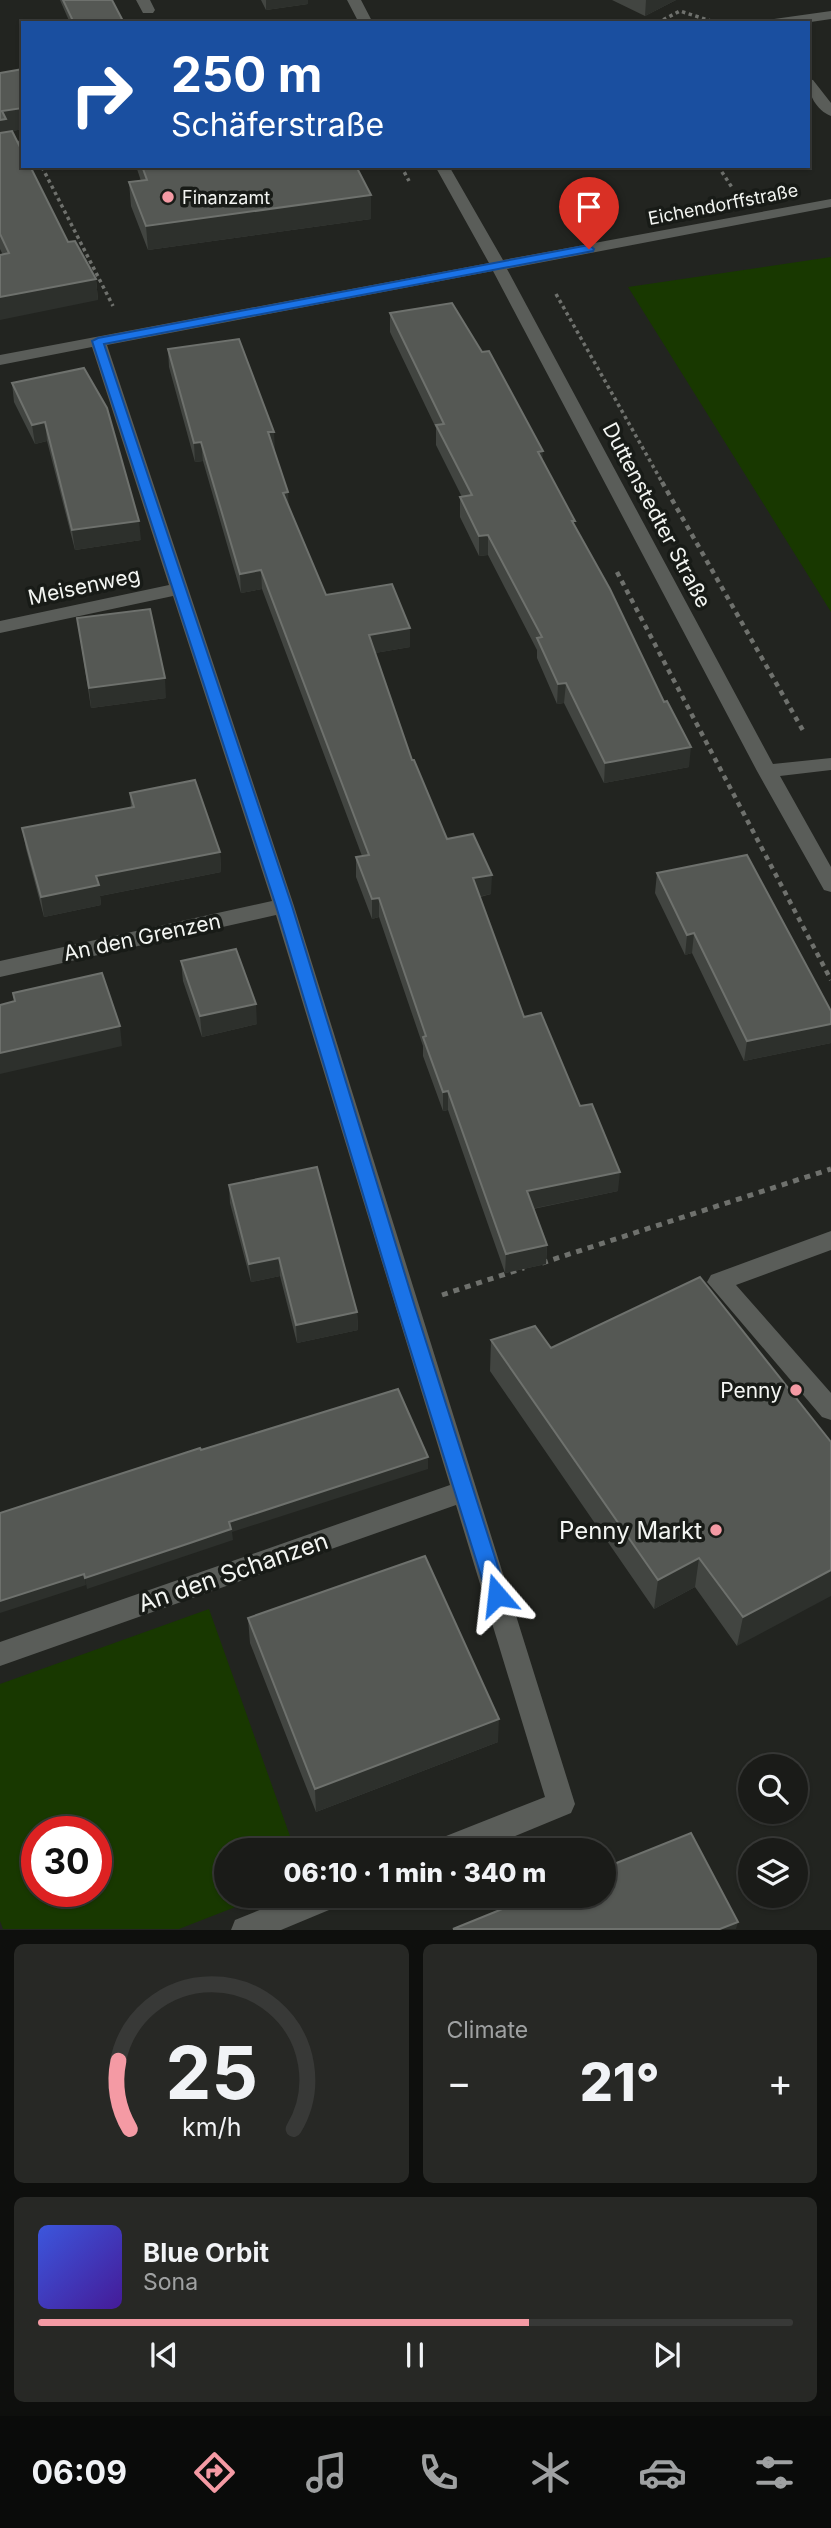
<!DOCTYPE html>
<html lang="en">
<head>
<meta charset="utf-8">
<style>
	:root { --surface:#1a1b18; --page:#272825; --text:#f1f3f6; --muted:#9fa1a2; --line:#383937; --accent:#f49aa4 }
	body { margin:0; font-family:Inter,sans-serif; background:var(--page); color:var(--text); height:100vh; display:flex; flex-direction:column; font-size:26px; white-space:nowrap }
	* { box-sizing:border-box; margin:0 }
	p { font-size:23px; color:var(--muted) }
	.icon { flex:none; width:38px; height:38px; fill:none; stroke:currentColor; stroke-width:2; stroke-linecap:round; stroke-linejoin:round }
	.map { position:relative; height:1930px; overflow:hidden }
	.drawer { display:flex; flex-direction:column; gap:14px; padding:14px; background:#0e0f0d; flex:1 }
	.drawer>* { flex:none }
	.banner { position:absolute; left:21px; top:21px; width:789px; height:147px; border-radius:0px; box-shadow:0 2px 5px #0004,0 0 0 2px var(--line); background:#1a4fa0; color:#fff; overflow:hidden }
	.controls { position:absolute; left:738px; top:1754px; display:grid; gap:14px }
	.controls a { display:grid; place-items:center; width:70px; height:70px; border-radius:50%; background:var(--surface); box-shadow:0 2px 5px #0004,0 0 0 2px var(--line); font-size:35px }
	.speed { position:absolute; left:21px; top:1816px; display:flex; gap:14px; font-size:35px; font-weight:700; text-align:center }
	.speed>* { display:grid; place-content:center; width:91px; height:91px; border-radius:50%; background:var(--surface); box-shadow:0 2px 5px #0004,0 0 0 2px var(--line); line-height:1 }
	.speed .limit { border:10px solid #d22; background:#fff; color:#111 }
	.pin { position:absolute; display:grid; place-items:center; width:60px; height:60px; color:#fff; margin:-72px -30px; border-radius:50% 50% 50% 0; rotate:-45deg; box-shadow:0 0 7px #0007 }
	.pin .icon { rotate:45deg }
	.me { position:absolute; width:77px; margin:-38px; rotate:343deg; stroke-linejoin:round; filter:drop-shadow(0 0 5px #0008) }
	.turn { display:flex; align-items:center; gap:24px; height:147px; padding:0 35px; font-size:32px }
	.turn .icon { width:91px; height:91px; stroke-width:2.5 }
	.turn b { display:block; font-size:49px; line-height:60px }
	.big { font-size:52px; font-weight:800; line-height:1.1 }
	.drawer .widget { flex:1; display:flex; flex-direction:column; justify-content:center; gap:10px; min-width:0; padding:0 24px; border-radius:10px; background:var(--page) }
	.drawer .dial { align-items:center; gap:0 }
	.dial svg { height:182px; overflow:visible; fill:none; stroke:var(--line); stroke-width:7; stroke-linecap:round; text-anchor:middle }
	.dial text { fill:var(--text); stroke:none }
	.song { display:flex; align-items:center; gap:21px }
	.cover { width:84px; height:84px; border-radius:10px; background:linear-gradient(135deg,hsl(230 70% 55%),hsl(260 70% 35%)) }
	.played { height:7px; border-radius:4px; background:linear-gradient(90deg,var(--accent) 65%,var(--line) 65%) }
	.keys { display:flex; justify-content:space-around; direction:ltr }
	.heat { display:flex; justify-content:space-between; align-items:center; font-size:38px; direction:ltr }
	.drawer .tiles { flex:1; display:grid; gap:14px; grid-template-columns:1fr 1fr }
	.widget:last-child { grid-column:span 2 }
	.trip { position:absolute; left:214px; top:1838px; width:402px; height:70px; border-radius:35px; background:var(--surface); box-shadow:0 2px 5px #0004,0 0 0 2px var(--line); font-weight:800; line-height:70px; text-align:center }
	.menu { display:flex; height:112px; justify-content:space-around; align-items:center; background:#0a0b0a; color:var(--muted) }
	.menu .icon { width:49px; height:49px }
	.menu .active { color:var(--accent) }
	.menu b { font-size:32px; color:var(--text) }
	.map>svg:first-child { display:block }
</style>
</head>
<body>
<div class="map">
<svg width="831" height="1930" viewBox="0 0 831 1930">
	<rect width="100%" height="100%" fill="#222420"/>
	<path fill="#183800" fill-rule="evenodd" d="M 831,257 L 831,612 L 628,287 Z
		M 209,1609 L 295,1850 L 226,1850 L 226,1895 L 266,1895 L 179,1929 L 3,1929 L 0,1921 L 0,1684 ZM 37,1832 L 96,1832 L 96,1892 L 37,1892 Z"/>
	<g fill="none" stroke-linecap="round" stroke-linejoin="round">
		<path stroke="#6f716d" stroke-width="3.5" stroke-dasharray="3.5 3.5" stroke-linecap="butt" d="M 657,23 L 680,11 L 717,23
			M 401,166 L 409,181
			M 718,166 L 733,189
			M 42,167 L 113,306
			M 556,294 L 663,484"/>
		<path stroke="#6f716d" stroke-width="4.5" stroke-dasharray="5 5" stroke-linecap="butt" d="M 662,482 L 805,734
			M 617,572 L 831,980"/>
		<path stroke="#6f716d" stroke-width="5" stroke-dasharray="6 6" stroke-linecap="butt" d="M 542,1263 L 831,1169
			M 442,1295 L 524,1268"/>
		<path fill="#5a5d59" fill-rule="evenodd" d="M 136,0 L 150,0 L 155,10 L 153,13 L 143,13 Z
			M 347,0 L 361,0 L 373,23 L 359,23 Z
			M 831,11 L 831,19 L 804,23 L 768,23 L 774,19 Z
			M 808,79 L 813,80 L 831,103 L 831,116 C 816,110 808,94 808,79 Z
			M 23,140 L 23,148 L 0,152 L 0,144 Z
			M 435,166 L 449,166 L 503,260 L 831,199 L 831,207 L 507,269 L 773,764 L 831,758 L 831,770 L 780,776 L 831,867 L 831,892 L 824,890 L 757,771 L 493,271 L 107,345 L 294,906 L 575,1804 L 571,1813 L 481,1850 L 432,1850 L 436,1840 L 545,1797 L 456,1505 L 0,1666 L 0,1642 L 450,1485 L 276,915 L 0,977 L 0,961 L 272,901 L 173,596 L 0,633 L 0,621 L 169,585 L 92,347 L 0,365 L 0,355 L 489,263 Z
			M 831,1231 L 831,1250 L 736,1285 L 831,1393 L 831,1420 L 822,1417 L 707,1282 L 711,1275 Z
			M 296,1895 L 345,1895 L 341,1905 L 281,1930 L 231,1930 L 235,1920 Z"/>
	</g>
	<path fill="#424541" d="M 60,0 L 112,0 L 123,23 L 70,23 Z
		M 261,0 L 308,0 L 308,4 L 266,10 Z
		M 612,0 L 676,0 L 645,16 Z
		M 0,73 L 23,129 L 7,132 L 68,242 L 96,279 L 98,300 L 3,255 L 0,249 Z
		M 136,166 L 245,166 L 371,195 L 371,219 L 148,250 L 131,206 L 129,182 L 141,181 Z
		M 390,313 L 542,460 L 689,767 L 604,783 L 564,703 L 557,704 L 537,658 L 537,650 L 488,555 L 479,556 L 460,517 L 460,497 L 462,497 L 436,445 L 436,428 L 390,332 Z
		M 168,349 L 274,451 L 288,492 L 288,507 L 326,595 L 410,647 L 375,653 L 412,760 L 447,839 L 491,894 L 480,897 L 524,1017 L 580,1106 L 618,1191 L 533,1209 L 547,1245 L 546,1264 L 505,1273 L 448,1110 L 443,1111 L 423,1056 L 423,1046 L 379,917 L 372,919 L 356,877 L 356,857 L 362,856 L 262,589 L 241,593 L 203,461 L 195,462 L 169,367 Z
		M 12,383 L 141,540 L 75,550 L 47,441 L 35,444 L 14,402 Z
		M 77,618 L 166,698 L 91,708 Z
		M 130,793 L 220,852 L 221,872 L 100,896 L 101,905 L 44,917 L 26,849 L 22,828 L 131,808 Z
		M 657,873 L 831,1011 L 831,1043 L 744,1061 L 692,953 L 685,955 L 655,893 Z
		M 181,961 L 257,1024 L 202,1037 L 183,981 Z
		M 229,1185 L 357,1312 L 358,1330 L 297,1343 L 280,1276 L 251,1282 L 230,1203 Z
		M 491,1340 L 551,1348 L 831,1442 L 737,1646 L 695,1587 L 654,1609 L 490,1371 Z
		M 248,1618 L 498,1742 L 316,1812 L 250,1643 Z"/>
	<path fill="#2d302c" d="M 266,0 L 308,0 L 308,4 L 266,10 Z
		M 646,0 L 676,0 L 645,16 Z
		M 23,108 L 23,129 L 7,132 L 0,142 L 0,120 L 2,111 Z
		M 371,195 L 371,219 L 148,250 L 146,226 Z
		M 96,279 L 98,300 L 0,320 L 0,297 Z
		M 45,422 L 47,441 L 35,444 L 32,425 Z
		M 268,432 L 274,432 L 275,451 Z
		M 201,442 L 203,461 L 195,462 L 194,443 Z
		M 543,451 L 542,470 L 538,452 Z
		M 288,492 L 289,511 L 283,493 Z
		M 139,521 L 141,540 L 75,550 L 72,530 Z
		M 488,535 L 488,555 L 479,556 L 479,536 Z
		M 261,570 L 262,589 L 241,593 L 240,574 Z
		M 410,628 L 410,647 L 369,654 L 369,635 Z
		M 165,678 L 166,698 L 91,708 L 89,688 Z
		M 566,683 L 564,703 L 557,704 L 558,684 Z
		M 691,747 L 689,767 L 604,783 L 605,763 Z
		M 220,852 L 221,872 L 100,896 L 101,905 L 44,917 L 41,897 L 96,876 Z
		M 492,875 L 491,894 L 473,898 L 473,878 Z
		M 379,898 L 379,917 L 372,919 L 372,899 Z
		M 694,933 L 692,953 L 685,955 L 687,935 Z
		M 256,1004 L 257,1024 L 202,1037 L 200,1016 Z
		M 831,1024 L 831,1043 L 744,1061 L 747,1041 Z
		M 120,1026 L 122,1046 L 0,1074 L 0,1053 Z
		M 448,1091 L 448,1110 L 443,1111 L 443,1092 Z
		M 620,1172 L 618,1191 L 526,1210 L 527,1191 Z
		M 547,1245 L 546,1264 L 505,1273 L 506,1254 Z
		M 279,1258 L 280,1276 L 251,1282 L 249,1264 Z
		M 357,1312 L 358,1330 L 297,1343 L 296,1325 Z
		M 428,1457 L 428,1469 L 232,1532 L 233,1540 L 87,1589 L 85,1578 L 229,1522 Z
		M 699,1558 L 695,1587 L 654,1609 L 658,1580 Z
		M 831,1570 L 831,1596 L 737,1646 L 743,1617 Z
		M 84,1574 L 86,1585 L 0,1613 L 0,1601 Z
		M 499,1719 L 498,1742 L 316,1812 L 315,1789 Z
		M 738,1922 L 736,1929 L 720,1929 Z"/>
	<path fill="#555854" stroke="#6e716d" stroke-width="2" d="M 63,0 L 112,0 L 123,21 L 111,23 L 74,23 Z
		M 23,69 L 23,108 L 2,111 L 6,119 L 0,120 L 0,73 Z
		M 12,131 L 23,153 L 23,166 L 30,166 L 68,242 L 75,241 L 96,279 L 0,297 L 0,255 L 9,253 L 0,234 L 0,133 Z
		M 142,166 L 356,166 L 371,195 L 146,226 L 129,182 L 147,180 Z
		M 452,303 L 482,352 L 489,351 L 543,451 L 538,452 L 575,521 L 572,521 L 610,589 L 664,702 L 667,701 L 691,747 L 605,763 L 566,683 L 558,684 L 537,638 L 542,637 L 488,535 L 479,536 L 460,497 L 472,495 L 436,425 L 444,424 L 390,313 Z
		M 239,339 L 274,432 L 268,432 L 288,492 L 283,493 L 326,595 L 392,584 L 410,628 L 369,635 L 412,760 L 414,760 L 447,839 L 473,834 L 492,875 L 473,878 L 524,1017 L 541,1013 L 580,1106 L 592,1104 L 620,1172 L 527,1191 L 547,1245 L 506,1254 L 448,1091 L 443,1092 L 423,1037 L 426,1036 L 379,898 L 372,899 L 356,857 L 369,855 L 261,570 L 240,574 L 201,442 L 194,443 L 168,349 Z
		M 84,368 L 107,408 L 139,521 L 72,530 L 45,422 L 32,425 L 12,383 Z
		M 150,609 L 165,678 L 89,688 L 77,618 Z
		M 195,780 L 220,852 L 96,876 L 99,885 L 41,897 L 22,828 L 134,807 L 130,793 Z
		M 747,855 L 831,1011 L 831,1024 L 747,1041 L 694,933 L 687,935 L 657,873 Z
		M 236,949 L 256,1004 L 200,1016 L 181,961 Z
		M 102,973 L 120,1026 L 0,1053 L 0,1005 L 15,1001 L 13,993 Z
		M 317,1167 L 357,1312 L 296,1325 L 279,1258 L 249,1264 L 229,1185 Z
		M 700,1277 L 831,1442 L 831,1570 L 743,1617 L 699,1558 L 658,1580 L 491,1340 L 535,1326 L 551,1348 Z
		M 398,1389 L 428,1457 L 229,1522 L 231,1529 L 190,1543 L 85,1578 L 84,1574 L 0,1601 L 0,1513 L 200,1448 L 201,1450 Z
		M 425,1556 L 499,1719 L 315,1789 L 248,1618 Z
		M 691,1833 L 738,1922 L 720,1929 L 453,1929 L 537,1895 L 604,1895 L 604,1868 Z"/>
	<path fill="#1a73e8" stroke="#114b97" stroke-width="2" d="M 589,245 L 594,249 L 593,251 L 104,344 L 292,906 L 415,1307 L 507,1595 L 504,1601 L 497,1604 L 490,1601 L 487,1595 L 397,1307 L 276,906 L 92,341 L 98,338 Z"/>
	<g fill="#f49aa4" stroke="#181b17" stroke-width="2.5">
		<circle cx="168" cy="197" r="7"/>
		<circle cx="796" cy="1390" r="7"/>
		<circle cx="716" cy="1530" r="7"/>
	</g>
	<g text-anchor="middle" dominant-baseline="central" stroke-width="7" stroke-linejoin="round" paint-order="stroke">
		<g font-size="18" fill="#f3f5f2" stroke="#181b17" text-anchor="start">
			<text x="182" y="197">Finanzamt</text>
		</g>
		<g font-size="18" fill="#f3f5f2" stroke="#181b17">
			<text transform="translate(723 204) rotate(-11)">Eichendorffstraße</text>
		</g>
		<g font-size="21" fill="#f3f5f2" stroke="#181b17">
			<text transform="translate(657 515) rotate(62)">Duttenstedter Straße</text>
			<text transform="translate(84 586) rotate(-12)">Meisenweg</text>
			<text transform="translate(142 937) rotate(-12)">An den Grenzen</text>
		</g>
		<g font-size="21" fill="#f3f5f2" stroke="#181b17" text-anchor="end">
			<text x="782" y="1390">Penny</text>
		</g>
		<g font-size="24" fill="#f3f5f2" stroke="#181b17" text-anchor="end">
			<text x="702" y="1530">Penny Markt</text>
		</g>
		<g font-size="24" fill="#f3f5f2" stroke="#181b17">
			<text transform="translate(233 1572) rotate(-19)">An den Schanzen</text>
		</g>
	</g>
</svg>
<div class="controls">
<a><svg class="icon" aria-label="search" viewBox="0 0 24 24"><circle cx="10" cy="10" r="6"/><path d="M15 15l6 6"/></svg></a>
<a><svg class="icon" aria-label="layers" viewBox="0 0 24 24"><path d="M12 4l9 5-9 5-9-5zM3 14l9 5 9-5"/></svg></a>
</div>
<div class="speed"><div class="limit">30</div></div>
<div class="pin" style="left:589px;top:249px;background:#d93025"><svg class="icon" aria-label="arrive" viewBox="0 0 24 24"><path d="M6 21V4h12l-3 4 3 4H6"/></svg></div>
<svg class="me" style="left:497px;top:1595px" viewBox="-20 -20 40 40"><path d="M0-17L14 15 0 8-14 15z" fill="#1a73e8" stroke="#fff" stroke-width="4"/></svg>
<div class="trip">06:10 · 1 min · 340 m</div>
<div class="banner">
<div class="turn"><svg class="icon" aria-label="right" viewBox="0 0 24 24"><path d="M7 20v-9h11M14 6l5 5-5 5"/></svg><div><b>250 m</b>Schäferstraße</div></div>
</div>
</div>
<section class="drawer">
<div class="tiles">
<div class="widget dial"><svg viewBox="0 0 100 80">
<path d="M14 69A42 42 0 1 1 86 69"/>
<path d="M14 69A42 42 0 0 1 9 39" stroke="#f49aa4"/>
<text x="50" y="56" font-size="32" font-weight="700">25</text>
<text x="50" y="72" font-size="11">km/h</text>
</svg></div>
<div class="widget"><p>Climate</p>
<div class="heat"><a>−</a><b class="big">21°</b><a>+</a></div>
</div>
<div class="widget">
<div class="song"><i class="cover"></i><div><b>Blue Orbit</b><p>Sona</p></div></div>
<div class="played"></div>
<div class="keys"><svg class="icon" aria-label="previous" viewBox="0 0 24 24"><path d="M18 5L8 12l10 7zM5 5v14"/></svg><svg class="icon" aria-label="pause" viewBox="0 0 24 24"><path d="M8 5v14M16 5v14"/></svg><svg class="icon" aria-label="next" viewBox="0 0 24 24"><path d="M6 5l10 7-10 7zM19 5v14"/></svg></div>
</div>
</div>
</section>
<nav class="menu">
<b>06:09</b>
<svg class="icon active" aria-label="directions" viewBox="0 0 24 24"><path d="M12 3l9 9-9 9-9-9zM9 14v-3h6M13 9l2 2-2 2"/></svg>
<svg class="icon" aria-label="music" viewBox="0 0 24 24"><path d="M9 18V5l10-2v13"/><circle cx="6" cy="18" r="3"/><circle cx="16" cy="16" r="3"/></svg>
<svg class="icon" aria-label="phone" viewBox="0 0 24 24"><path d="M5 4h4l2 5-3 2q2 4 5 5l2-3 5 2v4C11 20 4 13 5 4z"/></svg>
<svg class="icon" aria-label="climate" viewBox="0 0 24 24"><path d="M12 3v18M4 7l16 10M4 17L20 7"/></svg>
<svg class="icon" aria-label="car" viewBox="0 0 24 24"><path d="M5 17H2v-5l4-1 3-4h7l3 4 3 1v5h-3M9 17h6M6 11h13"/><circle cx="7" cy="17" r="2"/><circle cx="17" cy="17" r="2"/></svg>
<svg class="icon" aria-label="filters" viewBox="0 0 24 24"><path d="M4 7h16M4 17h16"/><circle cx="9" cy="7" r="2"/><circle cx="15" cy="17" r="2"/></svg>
</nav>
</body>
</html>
